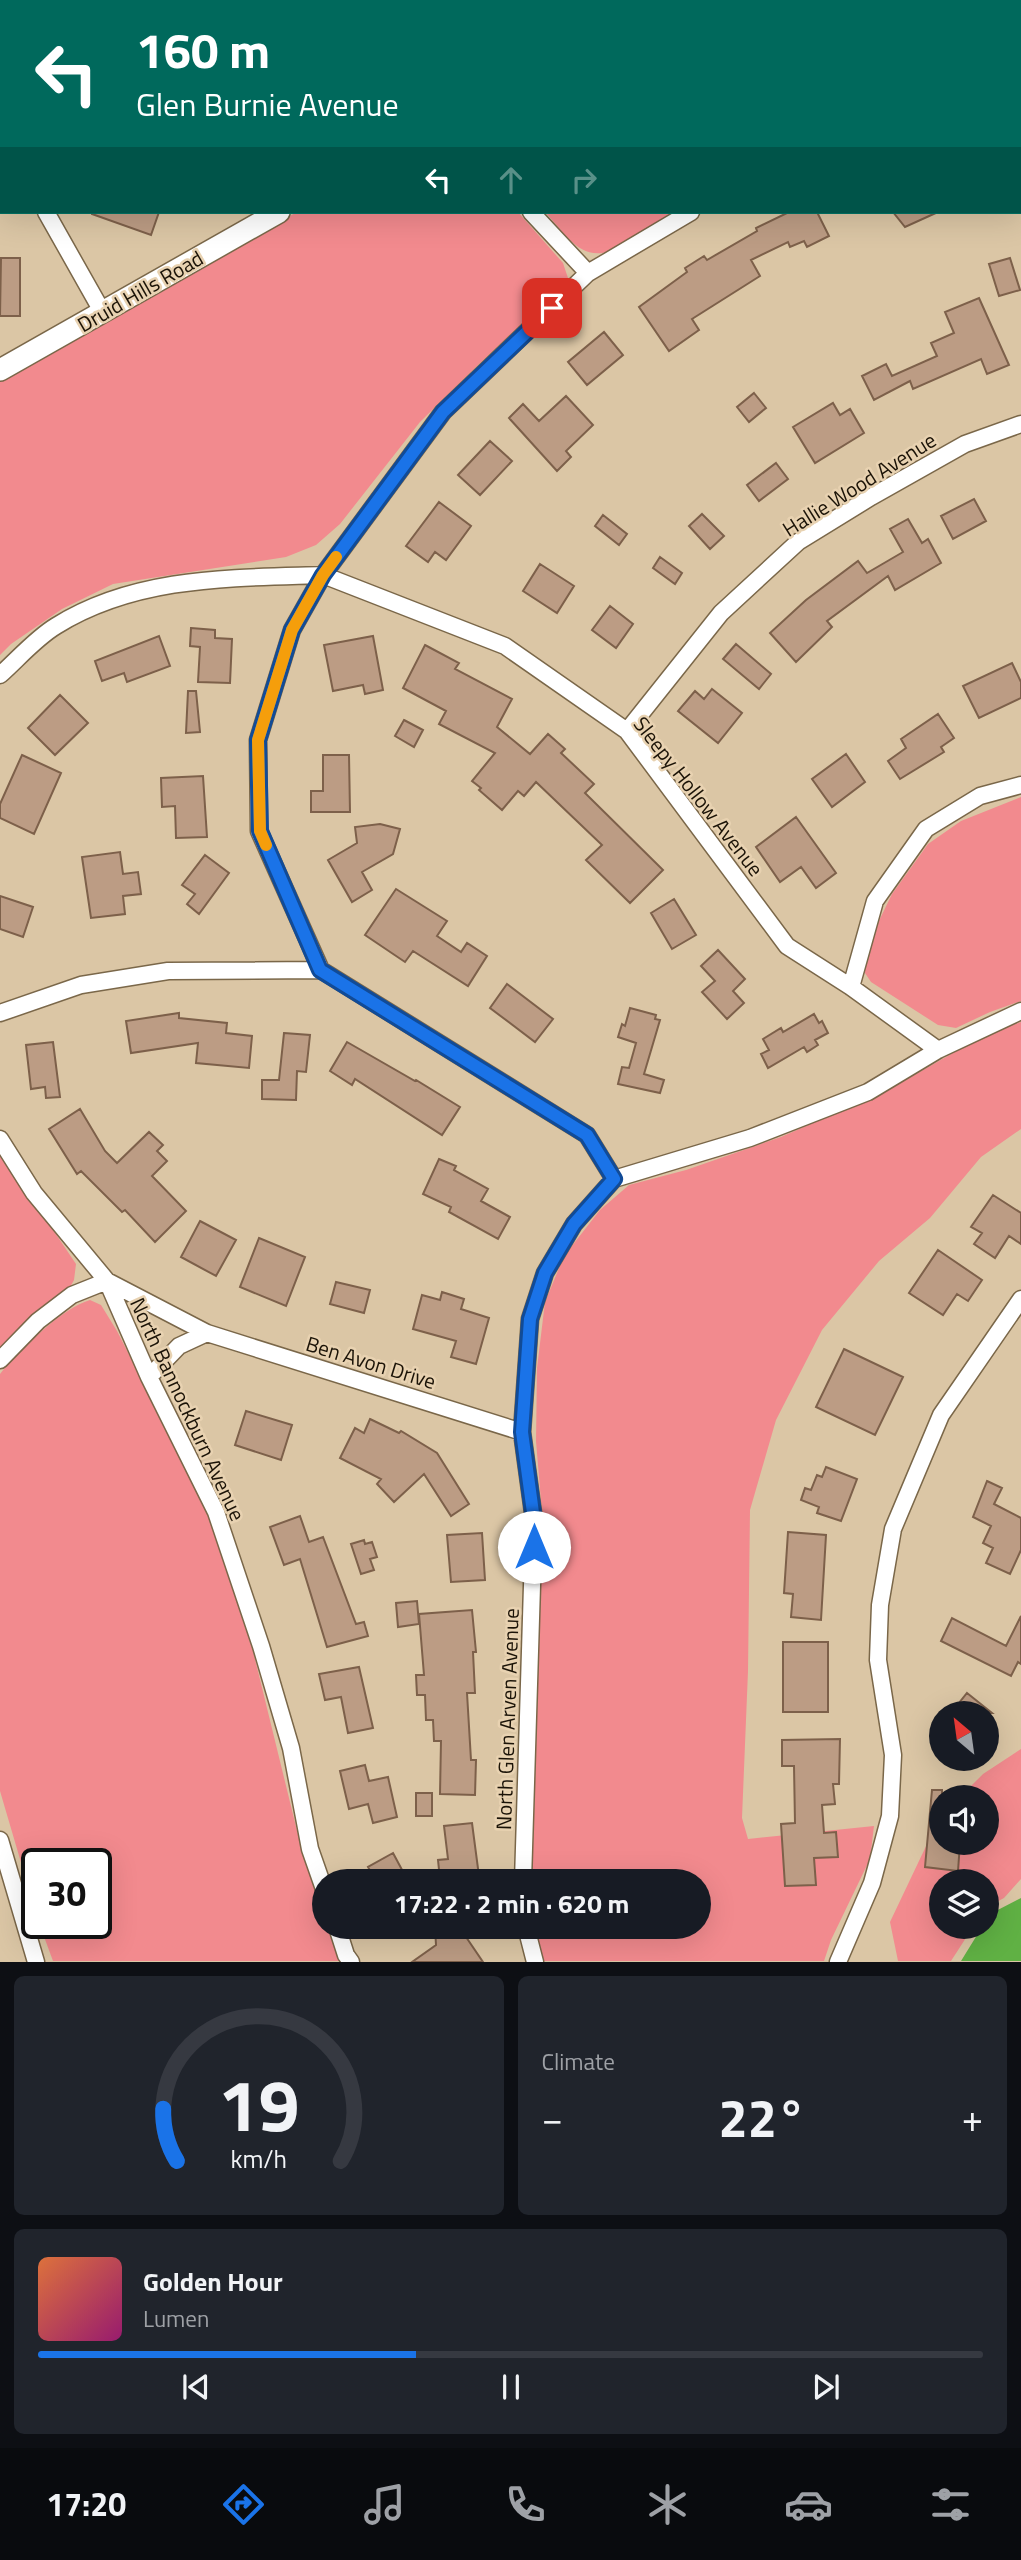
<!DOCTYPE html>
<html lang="en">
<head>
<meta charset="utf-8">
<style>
	:root { --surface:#171b24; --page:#20242c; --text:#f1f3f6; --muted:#9ea1a6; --line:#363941; --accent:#1a73e8 }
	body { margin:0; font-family:"Titillium Web",sans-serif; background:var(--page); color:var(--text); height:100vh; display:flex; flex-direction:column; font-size:26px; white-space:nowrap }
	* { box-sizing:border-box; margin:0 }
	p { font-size:23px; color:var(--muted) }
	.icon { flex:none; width:38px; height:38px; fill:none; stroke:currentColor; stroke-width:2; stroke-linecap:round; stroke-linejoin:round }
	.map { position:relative; height:1962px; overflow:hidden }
	.panel { display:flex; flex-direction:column; gap:14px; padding:14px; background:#0d0f14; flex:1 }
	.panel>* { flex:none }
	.guide { position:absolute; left:0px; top:0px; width:1022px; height:214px; box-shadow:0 7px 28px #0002; background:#00695c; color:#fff; overflow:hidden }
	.needle { width:46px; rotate:331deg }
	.buttons { position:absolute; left:929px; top:1701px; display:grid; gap:14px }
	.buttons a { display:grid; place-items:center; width:70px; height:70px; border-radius:50%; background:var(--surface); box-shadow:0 7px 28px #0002; font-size:35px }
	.speed { position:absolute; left:21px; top:1848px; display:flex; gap:14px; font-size:35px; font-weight:700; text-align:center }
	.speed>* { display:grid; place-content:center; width:91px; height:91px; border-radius:50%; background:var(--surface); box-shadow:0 7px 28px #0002; line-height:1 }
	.speed .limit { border:4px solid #111; border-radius:10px; background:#fff; color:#111 }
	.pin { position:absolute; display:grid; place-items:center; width:60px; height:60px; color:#fff; margin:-30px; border-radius:14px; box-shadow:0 4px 10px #0006 }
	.me { position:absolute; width:77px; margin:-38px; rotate:0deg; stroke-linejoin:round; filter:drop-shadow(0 0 5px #0008) }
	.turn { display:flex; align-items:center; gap:24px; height:147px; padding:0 21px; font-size:32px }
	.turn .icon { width:91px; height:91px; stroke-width:2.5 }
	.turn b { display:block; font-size:49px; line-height:60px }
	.lanes { display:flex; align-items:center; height:66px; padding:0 21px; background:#0003; justify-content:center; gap:35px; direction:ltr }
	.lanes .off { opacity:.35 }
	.big { font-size:52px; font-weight:700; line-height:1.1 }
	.panel .card { flex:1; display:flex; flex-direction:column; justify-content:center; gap:10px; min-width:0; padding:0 24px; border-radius:10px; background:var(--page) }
	.panel .dial { align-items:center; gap:0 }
	.dial svg { height:182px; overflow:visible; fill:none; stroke:var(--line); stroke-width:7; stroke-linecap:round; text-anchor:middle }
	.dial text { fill:var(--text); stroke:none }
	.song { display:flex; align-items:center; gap:21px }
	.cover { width:84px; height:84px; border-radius:10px; background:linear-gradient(135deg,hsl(20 70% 55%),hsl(320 70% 35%)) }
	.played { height:7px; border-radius:4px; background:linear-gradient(90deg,var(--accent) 40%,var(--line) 40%) }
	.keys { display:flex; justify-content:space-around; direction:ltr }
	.heat { display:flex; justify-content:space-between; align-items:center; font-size:38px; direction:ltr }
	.panel .tiles { flex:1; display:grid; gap:14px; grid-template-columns:1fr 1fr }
	.card:last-child { grid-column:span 2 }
	.trip { position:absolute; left:312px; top:1869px; width:399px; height:70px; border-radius:35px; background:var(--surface); box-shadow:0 7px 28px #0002; font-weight:700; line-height:70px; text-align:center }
	.tabs { display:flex; height:112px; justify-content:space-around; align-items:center; background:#090b0e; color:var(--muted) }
	.tabs .icon { width:49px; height:49px }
	.tabs .active { color:var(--accent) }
	.tabs b { font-size:32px; color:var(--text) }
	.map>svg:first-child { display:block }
</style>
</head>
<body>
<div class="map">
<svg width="1021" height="1962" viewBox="0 0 1021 1962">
	<rect width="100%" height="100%" fill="#dbc6a5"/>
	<path fill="#f28a8e" d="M 678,0 L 1021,0 L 1021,57 L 1020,2 L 675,2 Z
		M 297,212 L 518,212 L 563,263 L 568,278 L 553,295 L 479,364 L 420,422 L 340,524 L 316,545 L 286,557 L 113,584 L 62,609 L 11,644 L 0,655 L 0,377 Z
		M 545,212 L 673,212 L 610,251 C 580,262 564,232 545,212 Z
		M 1021,797 L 1021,1001 L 990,1012 L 956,1028 L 938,1025 L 871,982 L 863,970 L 875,929 L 892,894 L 928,844 L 961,821 Z
		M 1021,1022 L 1021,1129 L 981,1157 L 930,1218 L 879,1261 L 822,1330 L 776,1420 L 750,1510 L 748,1671 L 742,1818 L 748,1839 L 874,1826 L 870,1859 L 831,1940 L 824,1961 L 543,1961 L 534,1927 L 698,1927 L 698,1881 L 532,1881 L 542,1513 L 536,1441 L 537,1368 L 545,1302 L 564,1256 L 600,1210 L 629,1185 L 686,1170 L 781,1137 L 886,1091 L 983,1036 Z
		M 0,1151 L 76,1264 L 74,1280 L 68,1291 L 29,1319 L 0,1350 Z
		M 90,1300 L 101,1305 L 117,1331 L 194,1482 L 213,1529 L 253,1651 L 301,1847 L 324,1920 L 324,1927 L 326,1927 L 345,1961 L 53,1961 L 39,1923 L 96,1923 L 96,1864 L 37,1864 L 37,1917 L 0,1791 L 0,1374 C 18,1351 62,1308 90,1300 Z
		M 1021,1749 L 1021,1879 L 1004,1898 L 987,1907 L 987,1881 L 942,1881 L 942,1927 L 973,1927 L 951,1961 L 898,1961 L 890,1922 L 928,1842 L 987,1843 L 987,1797 L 960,1797 L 983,1774 Z"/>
	<path fill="#60b144" d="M 1021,1898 L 1021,1961 L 961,1961 L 982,1927 L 987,1927 L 990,1914 Z"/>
	<path fill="#bc9c84" stroke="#7d604a" stroke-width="2" d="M 92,212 L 159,212 L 151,235 L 92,214 Z
		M 789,212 L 817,212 L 829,236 L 807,247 L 804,241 L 790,247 L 788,242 L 751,260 L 760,276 L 692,319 L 699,330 L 669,351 L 639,307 L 687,272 L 685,268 L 704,256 L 707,260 L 757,231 L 756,228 Z
		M 893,212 L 938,212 L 905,227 Z
		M 1,258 L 20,258 L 20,316 L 0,316 Z
		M 1010,258 L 1020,290 L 999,296 L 989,264 Z
		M 979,298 L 1009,365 L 987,374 L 981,359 L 913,389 L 910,381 L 874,400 L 862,376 L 886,364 L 892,376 L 937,356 L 931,343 L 954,333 L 945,312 Z
		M 604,332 L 623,355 L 587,385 L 568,362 Z
		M 754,393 L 766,408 L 749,422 L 737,407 Z
		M 566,396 L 593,425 L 566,451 L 571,457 L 557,471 L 509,418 L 523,404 L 539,421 Z
		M 833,403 L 840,415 L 850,409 L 864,433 L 815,463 L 793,427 Z
		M 490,441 L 512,461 L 480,495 L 458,475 Z
		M 776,463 L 788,479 L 759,501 L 747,485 Z
		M 974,499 L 986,521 L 953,539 L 941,516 Z
		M 439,502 L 471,526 L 446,560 L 435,552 L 428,562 L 406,546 Z
		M 702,514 L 724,536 L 710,549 L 689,526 Z
		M 603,515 L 627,534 L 619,545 L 595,526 Z
		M 908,519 L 922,543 L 928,539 L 941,563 L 895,590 L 888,576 L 827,621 L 832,627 L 796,662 L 770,633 L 806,600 L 858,561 L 867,573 L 903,552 L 890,529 Z
		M 660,557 L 682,573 L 675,584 L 653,568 Z
		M 540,564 L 574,586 L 557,613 L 523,591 Z
		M 610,606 L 633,624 L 616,648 L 592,630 Z
		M 191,628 L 215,630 L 215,638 L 232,639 L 230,683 L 198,682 L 200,647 L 190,646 Z
		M 159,636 L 170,666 L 127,682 L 124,673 L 102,681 L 95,661 Z
		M 373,636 L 383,690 L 365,694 L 363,685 L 333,691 L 324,645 Z
		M 736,644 L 771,674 L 759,689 L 723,659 Z
		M 425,645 L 459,663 L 455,669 L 512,699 L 497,727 L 530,754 L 548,734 L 565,749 L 561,753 L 594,784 L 585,793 L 663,870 L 630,903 L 586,860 L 602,845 L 536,782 L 524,796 L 518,791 L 502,810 L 479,790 L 481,788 L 472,781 L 495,753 L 439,724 L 446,711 L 403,688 Z
		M 1012,663 L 1021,682 L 1021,698 L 979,718 L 963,686 Z
		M 712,689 L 742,713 L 718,743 L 678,711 L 695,691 L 704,699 Z
		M 188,691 L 196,691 L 200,732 L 186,733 Z
		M 60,695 L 88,723 L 55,755 L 28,728 Z
		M 938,714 L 954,738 L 941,747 L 944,752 L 900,779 L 888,761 L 906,748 L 901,739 Z
		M 404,720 L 423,730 L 414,747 L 395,736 Z
		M 846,754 L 865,782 L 832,807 L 812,779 Z
		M 22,755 L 61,773 L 34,834 L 0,818 L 0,804 Z
		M 323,755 L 349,755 L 350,812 L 311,812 L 311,791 L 323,791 Z
		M 203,776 L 207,837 L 176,838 L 175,806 L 162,807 L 161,778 Z
		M 796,817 L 836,873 L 816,888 L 801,867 L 780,882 L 756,847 Z
		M 380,824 L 400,829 L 393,854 L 362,872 L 372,890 L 352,902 L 328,860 L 357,843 L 355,827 Z
		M 120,852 L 123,874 L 138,872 L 141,894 L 123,896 L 125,914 L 91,918 L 82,857 Z
		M 205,855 L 229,873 L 199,914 L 187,904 L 195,894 L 182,885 Z
		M 396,889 L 447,921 L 437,936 L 461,952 L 467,943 L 487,956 L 468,986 L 413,951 L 405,962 L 365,935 Z
		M 0,896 L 33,907 L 23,937 L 0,929 Z
		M 674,899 L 696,935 L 672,949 L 651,913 Z
		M 718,950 L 745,979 L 733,991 L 744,1003 L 727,1019 L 702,992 L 715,981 L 701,966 Z
		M 507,984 L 553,1019 L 535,1042 L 490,1008 Z
		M 630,1008 L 656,1015 L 655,1019 L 660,1020 L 644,1074 L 664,1080 L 660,1093 L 618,1084 L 622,1067 L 629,1068 L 636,1043 L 618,1037 L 622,1024 L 625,1026 Z
		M 179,1013 L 179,1018 L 227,1023 L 226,1033 L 252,1036 L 249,1068 L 196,1063 L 198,1043 L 131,1053 L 126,1021 Z
		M 814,1014 L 819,1023 L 822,1021 L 828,1033 L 815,1040 L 818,1045 L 807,1052 L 804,1047 L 768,1068 L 761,1054 L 769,1050 L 763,1039 L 781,1028 L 783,1032 Z
		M 284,1033 L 310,1035 L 306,1072 L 297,1071 L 296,1100 L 262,1099 L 262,1080 L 279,1080 Z
		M 53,1042 L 60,1097 L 46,1098 L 45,1087 L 31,1089 L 26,1045 Z
		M 347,1042 L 415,1081 L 416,1080 L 460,1107 L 442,1135 L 355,1079 L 352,1085 L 330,1071 Z
		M 80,1109 L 105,1151 L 117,1163 L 149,1132 L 163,1145 L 157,1151 L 167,1161 L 152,1176 L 186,1211 L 155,1242 L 125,1210 L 122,1212 L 81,1171 L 77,1174 L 49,1129 Z
		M 439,1159 L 456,1166 L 454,1170 L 488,1189 L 481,1201 L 510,1217 L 498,1239 L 449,1212 L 451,1207 L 423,1194 Z
		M 993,1195 L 1021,1213 L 1021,1244 L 1009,1236 L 995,1258 L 974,1244 L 982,1233 L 971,1227 Z
		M 200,1221 L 236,1240 L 216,1276 L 181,1257 Z
		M 259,1238 L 305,1257 L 286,1306 L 240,1287 Z
		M 938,1250 L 982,1280 L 968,1301 L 957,1294 L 943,1315 L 909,1293 Z
		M 336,1282 L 370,1290 L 364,1313 L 330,1304 Z
		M 442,1292 L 464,1299 L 461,1309 L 489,1318 L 476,1364 L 451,1357 L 456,1341 L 413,1329 L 422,1295 L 440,1300 Z
		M 844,1349 L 903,1377 L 875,1435 L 816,1407 Z
		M 246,1411 L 292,1425 L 281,1460 L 235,1445 Z
		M 370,1419 L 399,1433 L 401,1431 L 437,1453 L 469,1504 L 451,1516 L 424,1474 L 394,1502 L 377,1484 L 381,1479 L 340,1458 L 355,1428 L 364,1433 Z
		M 826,1467 L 857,1479 L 841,1521 L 817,1513 L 819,1507 L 801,1500 L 805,1488 L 811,1490 L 817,1475 L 822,1477 Z
		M 987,1481 L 1002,1488 L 994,1504 L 1021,1518 L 1021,1550 L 1010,1574 L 986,1563 L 993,1548 L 983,1543 L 991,1526 L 973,1517 Z
		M 300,1516 L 309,1542 L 323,1537 L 356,1624 L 364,1622 L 368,1636 L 327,1647 L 300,1559 L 284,1565 L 270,1527 Z
		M 788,1532 L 826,1535 L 821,1620 L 791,1617 L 793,1594 L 784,1593 Z
		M 482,1533 L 485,1580 L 451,1582 L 447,1535 Z
		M 364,1540 L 365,1544 L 372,1542 L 377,1557 L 370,1559 L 374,1570 L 361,1574 L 351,1544 Z
		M 417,1601 L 419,1624 L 398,1627 L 396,1603 Z
		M 472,1610 L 476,1652 L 473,1652 L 475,1693 L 467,1693 L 471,1760 L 476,1760 L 475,1795 L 440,1794 L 441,1741 L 434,1741 L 433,1720 L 426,1720 L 425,1695 L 417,1695 L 416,1675 L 424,1675 L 419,1614 Z
		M 1021,1616 L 1021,1664 L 1018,1662 L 1011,1676 L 941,1641 L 952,1618 L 1006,1646 Z
		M 783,1642 L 828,1642 L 828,1712 L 783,1712 Z
		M 359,1667 L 373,1728 L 348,1733 L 341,1697 L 325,1700 L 319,1674 Z
		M 967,1693 L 992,1713 L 951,1713 Z
		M 840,1739 L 839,1784 L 833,1784 L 835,1804 L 822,1805 L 824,1833 L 836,1832 L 838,1857 L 814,1858 L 816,1885 L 785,1886 L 781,1824 L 795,1823 L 794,1766 L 782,1766 L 782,1740 Z
		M 365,1765 L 369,1781 L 388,1777 L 397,1817 L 373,1823 L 368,1804 L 349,1809 L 340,1771 Z
		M 932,1790 L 942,1790 L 942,1843 L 960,1843 L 958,1871 L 925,1867 Z
		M 416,1793 L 432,1793 L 432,1816 L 416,1816 Z
		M 472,1823 L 479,1876 L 465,1877 L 466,1881 L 440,1879 L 438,1860 L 448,1859 L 444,1826 Z
		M 393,1853 L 408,1881 L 376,1881 L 368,1867 Z
		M 435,1927 L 464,1927 L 464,1934 L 483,1962 L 412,1962 L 436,1945 Z"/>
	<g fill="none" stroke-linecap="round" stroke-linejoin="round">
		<defs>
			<path id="street" d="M 213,0 L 215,2
				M 508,0 L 509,2
				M 1020,69 L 1021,69
				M 0,129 L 2,132
				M 46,212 L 103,313
				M 531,212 L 588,273
				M 0,675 C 18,659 36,638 56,626 C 136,576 232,578 323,575 L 443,412 L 588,273 L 691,212
				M 627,731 L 721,613 L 798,542 L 871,497 L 965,444 L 1021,424
				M 851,987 L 875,901 L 926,829 L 980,796 L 1021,785
				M 0,1013 L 81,985 L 168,971 L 321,970
				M 0,1139 L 34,1193 L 107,1281 L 149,1377 L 216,1512 L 261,1646 L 291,1748 L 310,1849 L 324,1889
				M 614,1179 L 587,1135 L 321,970 L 259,831 L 258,740 L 292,630 L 323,575 L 505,646 L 627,731 L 787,946 L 851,987 L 938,1050
				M 0,1360 L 38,1321 L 72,1295 L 107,1281 L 207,1333 L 522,1432
				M 149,1377 L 179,1346 L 207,1333
				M 0,1840 L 36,1962
				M 523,1881 L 534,1520 L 522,1432 L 530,1319 L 545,1273 L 574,1224 L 614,1179 L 750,1138 L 868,1092 L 938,1050 L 1021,1011
				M 337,1927 L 346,1955 L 351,1962
				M 526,1927 L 535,1962
				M 838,1962 L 872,1883 L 890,1816 L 893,1755 L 878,1660 L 880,1605 L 893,1529 L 941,1415 L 1021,1299"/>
			<path id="secondary" d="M 652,2 L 655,0
				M 0,370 L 279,212"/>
		</defs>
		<use href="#street" stroke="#7a6749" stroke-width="19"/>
		<use href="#secondary" stroke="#7a6749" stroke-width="24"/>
		<path stroke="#73654f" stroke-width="2.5" stroke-dasharray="5 3.5" stroke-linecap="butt" d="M 622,2 L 625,0
			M 0,157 L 2,160"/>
		<use href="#street" stroke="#fff" stroke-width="16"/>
		<use href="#secondary" stroke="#fff" stroke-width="21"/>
	</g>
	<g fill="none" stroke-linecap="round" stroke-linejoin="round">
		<defs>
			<path id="route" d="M 534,1547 L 534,1520 L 522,1432 L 530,1319 L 545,1273 L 574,1224 L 614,1179 L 587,1135 L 320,970 L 260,831 L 258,740 L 292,630 L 323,575 L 443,412 L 552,308"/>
		</defs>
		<use href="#route" stroke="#114b97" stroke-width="18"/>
		<use href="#route" stroke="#1a73e8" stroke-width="12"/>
		<path stroke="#f59e0b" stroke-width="12" d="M 266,845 L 260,831 L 258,740 L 292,630 L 323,575 L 336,557"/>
	</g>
	<g text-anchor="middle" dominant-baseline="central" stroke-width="5" stroke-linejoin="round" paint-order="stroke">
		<g font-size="21" fill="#1b1307" stroke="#e8d2b1">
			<text transform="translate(140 291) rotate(-30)">Druid Hills Road</text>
			<text transform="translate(859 484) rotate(-32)">Hallie Wood Avenue</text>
			<text transform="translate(699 796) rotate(52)">Sleepy Hollow Avenue</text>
			<text transform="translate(371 1362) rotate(17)">Ben Avon Drive</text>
			<text transform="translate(188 1409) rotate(65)">North Bannockburn Avenue</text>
			<text transform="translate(507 1719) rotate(-88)">North Glen Arven Avenue</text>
		</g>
	</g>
</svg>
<div class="buttons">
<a><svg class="needle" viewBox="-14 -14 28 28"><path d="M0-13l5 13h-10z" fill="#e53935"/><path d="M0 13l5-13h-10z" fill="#9ea1a6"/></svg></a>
<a><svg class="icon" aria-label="sound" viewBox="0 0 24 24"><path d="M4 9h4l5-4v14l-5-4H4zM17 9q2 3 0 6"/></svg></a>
<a><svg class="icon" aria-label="layers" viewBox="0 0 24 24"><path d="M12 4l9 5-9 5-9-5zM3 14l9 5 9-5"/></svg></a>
</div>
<div class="speed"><div class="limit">30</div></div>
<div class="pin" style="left:552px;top:308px;background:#d93025"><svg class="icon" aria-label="arrive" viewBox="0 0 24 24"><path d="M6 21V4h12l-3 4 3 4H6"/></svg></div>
<svg class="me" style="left:534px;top:1547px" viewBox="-20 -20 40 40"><circle r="19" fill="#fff"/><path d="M0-13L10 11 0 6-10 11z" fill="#1a73e8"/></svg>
<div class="trip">17:22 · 2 min · 620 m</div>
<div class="guide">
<div class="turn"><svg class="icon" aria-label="left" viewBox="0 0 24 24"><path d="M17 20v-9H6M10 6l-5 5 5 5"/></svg><div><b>160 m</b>Glen Burnie Avenue</div></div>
<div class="lanes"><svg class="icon" aria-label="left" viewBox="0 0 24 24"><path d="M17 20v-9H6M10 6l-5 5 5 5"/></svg><svg class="icon off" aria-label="ahead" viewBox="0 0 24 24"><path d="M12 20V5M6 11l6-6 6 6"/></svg><svg class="icon off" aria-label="right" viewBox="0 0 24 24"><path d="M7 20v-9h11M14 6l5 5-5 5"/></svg></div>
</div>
</div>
<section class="panel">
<div class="tiles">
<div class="card dial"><svg viewBox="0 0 100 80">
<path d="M14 69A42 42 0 1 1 86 69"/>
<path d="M14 69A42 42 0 0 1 8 46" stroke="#1a73e8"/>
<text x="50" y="56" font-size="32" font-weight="700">19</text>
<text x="50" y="72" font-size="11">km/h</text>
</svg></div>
<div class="card"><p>Climate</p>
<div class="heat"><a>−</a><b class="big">22°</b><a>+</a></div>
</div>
<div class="card">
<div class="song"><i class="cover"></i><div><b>Golden Hour</b><p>Lumen</p></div></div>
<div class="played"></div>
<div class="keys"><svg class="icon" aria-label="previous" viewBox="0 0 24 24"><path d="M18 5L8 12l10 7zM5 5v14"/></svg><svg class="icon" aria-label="pause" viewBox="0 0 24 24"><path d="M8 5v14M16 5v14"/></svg><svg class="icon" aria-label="next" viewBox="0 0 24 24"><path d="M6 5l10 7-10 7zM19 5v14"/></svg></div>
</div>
</div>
</section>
<nav class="tabs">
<b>17:20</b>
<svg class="icon active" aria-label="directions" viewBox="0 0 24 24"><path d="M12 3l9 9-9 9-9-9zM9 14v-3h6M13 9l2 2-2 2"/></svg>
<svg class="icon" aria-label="music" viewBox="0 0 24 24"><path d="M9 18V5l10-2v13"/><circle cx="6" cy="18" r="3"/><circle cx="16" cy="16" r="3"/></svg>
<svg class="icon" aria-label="phone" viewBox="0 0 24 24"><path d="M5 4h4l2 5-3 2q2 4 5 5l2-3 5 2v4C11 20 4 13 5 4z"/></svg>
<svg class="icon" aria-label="climate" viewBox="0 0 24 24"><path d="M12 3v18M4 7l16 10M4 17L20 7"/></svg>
<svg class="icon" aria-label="car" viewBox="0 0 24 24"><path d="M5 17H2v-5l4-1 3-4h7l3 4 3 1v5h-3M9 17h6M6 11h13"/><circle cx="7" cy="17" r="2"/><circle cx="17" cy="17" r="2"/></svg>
<svg class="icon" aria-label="filters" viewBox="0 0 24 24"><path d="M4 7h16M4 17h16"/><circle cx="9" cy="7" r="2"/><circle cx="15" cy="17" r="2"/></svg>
</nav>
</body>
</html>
